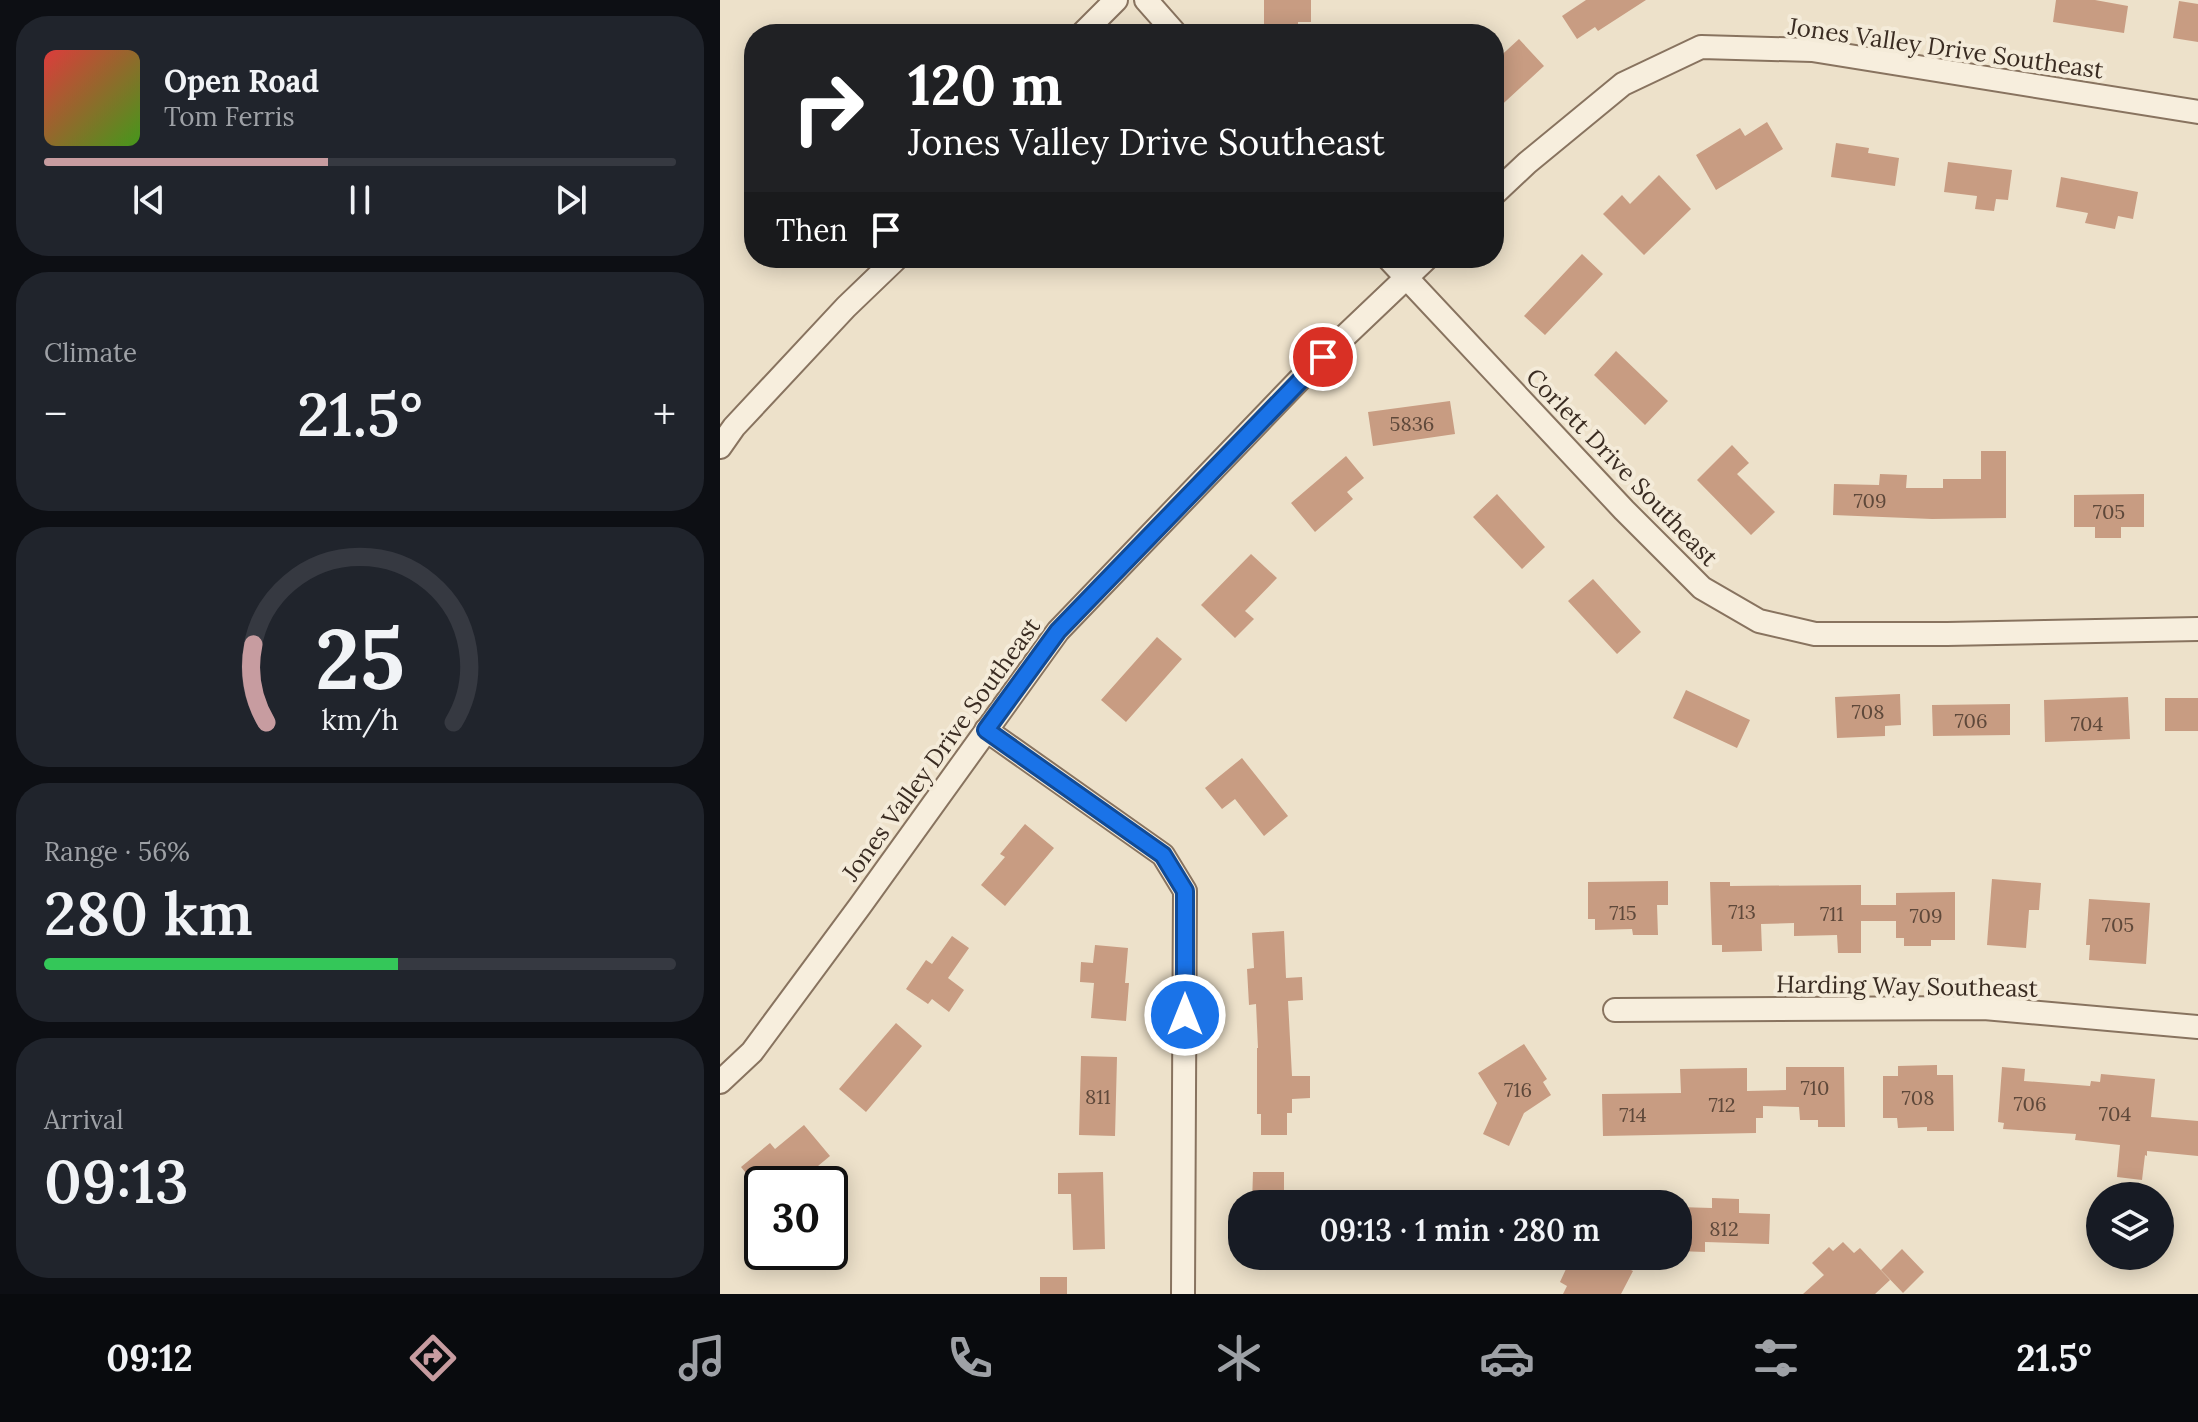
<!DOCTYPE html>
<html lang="en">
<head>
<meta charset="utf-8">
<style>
	:root { --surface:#171b24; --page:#20242c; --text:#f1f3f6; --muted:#9ea1a6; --line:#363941; --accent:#c79ca0 }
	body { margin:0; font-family:Lora,serif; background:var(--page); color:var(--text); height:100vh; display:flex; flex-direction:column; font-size:30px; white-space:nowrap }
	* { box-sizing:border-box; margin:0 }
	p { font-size:26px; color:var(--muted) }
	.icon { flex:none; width:44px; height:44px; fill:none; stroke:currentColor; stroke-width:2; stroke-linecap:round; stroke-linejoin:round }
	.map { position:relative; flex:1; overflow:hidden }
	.panel { display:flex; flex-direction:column; gap:16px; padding:16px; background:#0d0f14; width:720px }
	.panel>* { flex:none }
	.banner { position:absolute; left:24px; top:24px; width:760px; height:244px; border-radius:32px; box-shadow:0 4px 20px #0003; background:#202124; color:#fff; overflow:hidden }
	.buttons { position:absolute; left:1366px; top:1182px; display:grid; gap:16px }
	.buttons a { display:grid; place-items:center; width:88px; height:88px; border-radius:50%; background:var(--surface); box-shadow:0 4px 20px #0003; font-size:40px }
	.speed { position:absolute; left:24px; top:1166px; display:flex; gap:16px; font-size:40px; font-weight:700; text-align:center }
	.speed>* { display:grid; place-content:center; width:104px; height:104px; border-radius:50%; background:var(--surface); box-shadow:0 4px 20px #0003; line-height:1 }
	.speed .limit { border:4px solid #111; border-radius:12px; background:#fff; color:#111 }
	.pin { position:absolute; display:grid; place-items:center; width:68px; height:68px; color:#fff; margin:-34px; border:4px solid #fff; border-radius:50%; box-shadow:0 2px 8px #0007 }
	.me { position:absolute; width:88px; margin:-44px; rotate:0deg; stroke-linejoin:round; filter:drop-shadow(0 0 6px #0008) }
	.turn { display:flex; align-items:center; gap:28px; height:168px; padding:0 32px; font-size:36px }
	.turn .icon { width:104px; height:104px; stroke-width:2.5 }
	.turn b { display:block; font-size:56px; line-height:68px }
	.then { display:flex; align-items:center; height:76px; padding:0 32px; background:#0003; gap:16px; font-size:30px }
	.big { font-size:60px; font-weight:600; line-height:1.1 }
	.panel .card { flex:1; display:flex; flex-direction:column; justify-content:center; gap:12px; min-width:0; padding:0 28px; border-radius:32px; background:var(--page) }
	.panel .dial { align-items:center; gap:0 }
	.dial svg { height:208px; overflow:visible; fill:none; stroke:var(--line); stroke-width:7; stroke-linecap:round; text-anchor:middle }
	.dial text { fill:var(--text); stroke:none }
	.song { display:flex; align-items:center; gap:24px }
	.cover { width:96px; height:96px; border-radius:12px; background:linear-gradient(135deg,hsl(0 70% 55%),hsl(100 70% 35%)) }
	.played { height:8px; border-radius:4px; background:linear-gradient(90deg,var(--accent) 45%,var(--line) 45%) }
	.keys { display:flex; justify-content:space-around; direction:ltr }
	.heat { display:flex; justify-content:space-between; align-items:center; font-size:44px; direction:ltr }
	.charge { height:12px; border-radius:6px; background:linear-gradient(90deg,#34c759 56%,var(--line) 0) }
	.trip { position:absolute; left:508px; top:1190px; width:464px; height:80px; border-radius:32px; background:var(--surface); box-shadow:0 4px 20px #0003; font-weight:600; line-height:80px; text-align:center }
	.menu { display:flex; height:128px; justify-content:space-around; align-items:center; background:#090b0e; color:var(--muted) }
	.menu .icon { width:56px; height:56px }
	.menu .selected { color:var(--accent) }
	.menu b { font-size:36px; color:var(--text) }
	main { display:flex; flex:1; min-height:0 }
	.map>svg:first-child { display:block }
</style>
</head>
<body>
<main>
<section class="panel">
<div class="card">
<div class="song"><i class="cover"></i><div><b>Open Road</b><p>Tom Ferris</p></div></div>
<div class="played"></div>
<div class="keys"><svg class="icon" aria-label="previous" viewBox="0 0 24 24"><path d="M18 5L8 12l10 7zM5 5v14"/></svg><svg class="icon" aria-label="pause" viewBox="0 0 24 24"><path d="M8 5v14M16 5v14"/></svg><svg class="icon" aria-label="next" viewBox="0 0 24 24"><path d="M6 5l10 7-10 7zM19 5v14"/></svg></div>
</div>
<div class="card"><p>Climate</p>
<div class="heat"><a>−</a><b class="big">21.5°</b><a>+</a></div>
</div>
<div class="card dial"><svg viewBox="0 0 100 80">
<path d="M14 69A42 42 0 1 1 86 69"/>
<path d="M14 69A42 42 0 0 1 9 39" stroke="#c79ca0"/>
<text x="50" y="56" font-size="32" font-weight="700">25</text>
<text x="50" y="72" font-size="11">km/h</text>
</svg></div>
<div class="card"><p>Range · 56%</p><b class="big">280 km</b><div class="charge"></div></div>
<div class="card"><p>Arrival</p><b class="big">09:13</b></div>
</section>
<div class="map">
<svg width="1478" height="1294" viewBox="0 0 1478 1294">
	<rect width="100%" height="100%" fill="#ede1ca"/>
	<path fill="#c89c82" d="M 544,0 L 591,0 L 591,22 L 578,22 L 578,34 L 544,34 Z
		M 866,0 L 926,0 L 878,31 L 875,27 L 857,39 L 842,16 Z
		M 1336,0 L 1375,0 L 1408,6 L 1404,33 L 1333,22 Z
		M 1459,1 L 1478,4 L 1478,42 L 1453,38 Z
		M 799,39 L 824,66 L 774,112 L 774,62 Z
		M 1047,122 L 1063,149 L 996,190 L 976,155 L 1020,128 L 1025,136 Z
		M 1116,143 L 1149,148 L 1148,153 L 1179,158 L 1175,186 L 1111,177 Z
		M 1228,162 L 1292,170 L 1288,200 L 1276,199 L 1274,211 L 1255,209 L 1257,196 L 1224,192 Z
		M 939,175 L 971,209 L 924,255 L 883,214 L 902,195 L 910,204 Z
		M 1341,177 L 1418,192 L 1413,219 L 1398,216 L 1395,229 L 1365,223 L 1368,213 L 1336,207 Z
		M 862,254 L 883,274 L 825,335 L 804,316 Z
		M 896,351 L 948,401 L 925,425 L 874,375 Z
		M 730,401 L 735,434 L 653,446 L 648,412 Z
		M 1012,445 L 1029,463 L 1017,474 L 1055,512 L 1031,535 L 977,480 Z
		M 1261,451 L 1286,451 L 1286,518 L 1212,519 L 1113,515 L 1114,484 L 1159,485 L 1160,474 L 1187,475 L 1186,488 L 1223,488 L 1223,479 L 1261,479 Z
		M 626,456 L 644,478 L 627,492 L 633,499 L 595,532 L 571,503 Z
		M 777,494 L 825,547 L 802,569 L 753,517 Z
		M 1424,494 L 1424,527 L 1401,527 L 1401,538 L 1375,538 L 1375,527 L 1354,527 L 1354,495 Z
		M 531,554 L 557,578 L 525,611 L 534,619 L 515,638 L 481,605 Z
		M 873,579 L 921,632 L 897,654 L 848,601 Z
		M 437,637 L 462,659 L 406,722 L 381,700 Z
		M 966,690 L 1030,720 L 1017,748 L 953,718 Z
		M 1180,694 L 1181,725 L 1165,726 L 1165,736 L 1117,738 L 1115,697 Z
		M 1408,697 L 1410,739 L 1325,742 L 1324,700 Z
		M 1445,698 L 1478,698 L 1478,731 L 1445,731 Z
		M 1290,704 L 1290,735 L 1213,736 L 1212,705 Z
		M 522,758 L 568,816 L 544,836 L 515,799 L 502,809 L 485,788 Z
		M 305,824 L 334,848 L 285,906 L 261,885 L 285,857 L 280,854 Z
		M 1272,879 L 1321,883 L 1319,910 L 1309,910 L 1306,948 L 1267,945 Z
		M 948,881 L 948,905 L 937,905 L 938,935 L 913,935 L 912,929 L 875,930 L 875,919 L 868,919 L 868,882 Z
		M 990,882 L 1010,882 L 1010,886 L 1141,885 L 1141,905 L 1176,905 L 1176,893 L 1235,892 L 1235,940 L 1211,940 L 1211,946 L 1184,946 L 1184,938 L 1176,938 L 1176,921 L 1141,921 L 1141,953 L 1118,953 L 1117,935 L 1074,936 L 1074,923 L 1041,924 L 1042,951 L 1002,952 L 1002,945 L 992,945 Z
		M 1369,899 L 1430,903 L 1426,964 L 1369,960 L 1370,945 L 1366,945 Z
		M 564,931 L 566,978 L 582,977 L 583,1000 L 568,1001 L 572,1076 L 590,1076 L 590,1098 L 572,1099 L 572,1113 L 567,1113 L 567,1135 L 541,1135 L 541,1114 L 537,1114 L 537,1048 L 538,1048 L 536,1004 L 529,1005 L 527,969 L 534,968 L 532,933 Z
		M 232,936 L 249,948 L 228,978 L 244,990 L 229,1012 L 212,999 L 208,1004 L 186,989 L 206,960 L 212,964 Z
		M 375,945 L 408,948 L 405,983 L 409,983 L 406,1021 L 371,1018 L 374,983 L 360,982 L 361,962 L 373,963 Z
		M 176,1023 L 202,1046 L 146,1112 L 119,1089 Z
		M 804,1044 L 827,1079 L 823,1082 L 831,1095 L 804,1113 L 789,1146 L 763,1134 L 777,1103 L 758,1073 Z
		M 361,1056 L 397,1057 L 395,1136 L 359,1135 Z
		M 1217,1065 L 1217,1075 L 1233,1075 L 1234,1131 L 1207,1131 L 1207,1127 L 1178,1128 L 1177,1118 L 1163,1118 L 1163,1076 L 1178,1076 L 1178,1066 Z
		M 1066,1067 L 1124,1067 L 1125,1127 L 1098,1127 L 1098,1120 L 1080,1120 L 1079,1107 L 1043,1106 L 1043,1118 L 1036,1118 L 1036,1133 L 883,1136 L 882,1094 L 961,1093 L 960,1069 L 1027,1068 L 1027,1091 L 1066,1090 Z
		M 1282,1067 L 1305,1069 L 1304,1081 L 1370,1086 L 1371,1081 L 1380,1082 L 1381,1074 L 1435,1079 L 1431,1117 L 1478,1121 L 1478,1156 L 1427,1151 L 1427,1156 L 1425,1155 L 1422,1180 L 1397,1177 L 1400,1145 L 1355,1140 L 1356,1134 L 1283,1129 L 1284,1123 L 1278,1122 Z
		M 84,1125 L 110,1156 L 80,1181 L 75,1174 L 63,1184 L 35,1184 L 21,1167 L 50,1143 L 55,1149 Z
		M 383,1172 L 385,1249 L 353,1250 L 351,1194 L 338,1194 L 338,1173 Z
		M 533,1172 L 564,1172 L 564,1204 L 532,1204 Z
		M 992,1198 L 1019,1199 L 1019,1213 L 1050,1214 L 1049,1244 L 985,1242 L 985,1252 L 958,1251 L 958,1207 L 992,1208 Z
		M 1123,1242 L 1134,1253 L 1140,1248 L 1170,1280 L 1155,1294 L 1083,1294 L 1104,1275 L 1092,1263 L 1109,1247 L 1113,1251 Z
		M 1182,1249 L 1204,1272 L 1183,1293 L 1161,1270 Z
		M 852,1256 L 883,1256 L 913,1271 L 901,1294 L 843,1294 L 847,1286 L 840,1282 Z
		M 320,1277 L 347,1277 L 347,1294 L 320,1294 Z"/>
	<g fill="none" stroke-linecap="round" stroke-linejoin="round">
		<defs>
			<path id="minor" d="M 426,0 L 456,34
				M 362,34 L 396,0
				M 774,194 L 807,163 L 903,84 L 981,47 L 1092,50 L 1478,112
				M 668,258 L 904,510 L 982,588 L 1039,621 L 1095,634 L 1227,634 L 1478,629
				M 0,447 L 14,427 L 126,307 L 177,258
				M 266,730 L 443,855 L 465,891 L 463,1294
				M 895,1010 L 1264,1008 L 1478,1027
				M 0,1082 L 32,1052 L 140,906 L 338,631 L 583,376 L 707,258"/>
		</defs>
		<use href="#minor" stroke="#88735f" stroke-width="26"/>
		<use href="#minor" stroke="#f7eedd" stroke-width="22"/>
	</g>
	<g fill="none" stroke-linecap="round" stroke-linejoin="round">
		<defs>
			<path id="route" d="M 465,1015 L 465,891 L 443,855 L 266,730 L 338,631 L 603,357"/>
		</defs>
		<use href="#route" stroke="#114b97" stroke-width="20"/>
		<use href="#route" stroke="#1a73e8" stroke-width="14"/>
	</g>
	<g text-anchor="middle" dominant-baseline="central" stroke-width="8" stroke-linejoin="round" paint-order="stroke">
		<g font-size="20" fill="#5e483a">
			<text x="692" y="423">5836</text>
			<text x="1150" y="500">709</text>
			<text x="1389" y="511">705</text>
			<text x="1148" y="711">708</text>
			<text x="1251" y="720">706</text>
			<text x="1367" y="723">704</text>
			<text x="1022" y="911">713</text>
			<text x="903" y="912">715</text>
			<text x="1112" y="913">711</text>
			<text x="1206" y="915">709</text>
			<text x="1398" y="924">705</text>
			<text x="1095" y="1087">710</text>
			<text x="798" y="1089">716</text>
			<text x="378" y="1096">811</text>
			<text x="1198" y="1097">708</text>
			<text x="1310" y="1103">706</text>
			<text x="1002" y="1104">712</text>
			<text x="1395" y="1113">704</text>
			<text x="913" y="1114">714</text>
			<text x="1004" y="1228">812</text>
		</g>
		<g font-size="24" fill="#3a2c22" stroke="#f4ebd9">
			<text transform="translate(1226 48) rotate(8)">Jones Valley Drive Southeast</text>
			<text transform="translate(902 467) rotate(46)">Corlett Drive Southeast</text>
			<text transform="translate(221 749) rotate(-54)">Jones Valley Drive Southeast</text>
			<text transform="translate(1187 986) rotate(1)">Harding Way Southeast</text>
		</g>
	</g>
</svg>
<div class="buttons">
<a><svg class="icon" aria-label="layers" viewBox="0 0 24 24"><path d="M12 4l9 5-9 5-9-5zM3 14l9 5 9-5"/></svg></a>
</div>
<div class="speed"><div class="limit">30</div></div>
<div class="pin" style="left:603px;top:357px;background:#d93025"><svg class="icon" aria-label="arrive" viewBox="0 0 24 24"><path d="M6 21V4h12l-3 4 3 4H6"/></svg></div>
<svg class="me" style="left:465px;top:1015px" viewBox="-20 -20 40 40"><circle r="17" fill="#1a73e8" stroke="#fff" stroke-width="3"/><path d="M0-11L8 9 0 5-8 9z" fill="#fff"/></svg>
<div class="trip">09:13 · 1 min · 280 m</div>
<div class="banner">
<div class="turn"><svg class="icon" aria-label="right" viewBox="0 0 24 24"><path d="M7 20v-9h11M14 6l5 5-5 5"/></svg><div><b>120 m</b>Jones Valley Drive Southeast</div></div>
<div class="then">Then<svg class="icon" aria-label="arrive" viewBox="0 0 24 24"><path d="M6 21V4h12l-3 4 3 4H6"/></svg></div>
</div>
</div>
</main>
<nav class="menu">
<b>09:12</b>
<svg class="icon selected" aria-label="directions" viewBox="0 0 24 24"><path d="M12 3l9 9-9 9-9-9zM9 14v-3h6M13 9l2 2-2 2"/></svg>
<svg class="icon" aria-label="music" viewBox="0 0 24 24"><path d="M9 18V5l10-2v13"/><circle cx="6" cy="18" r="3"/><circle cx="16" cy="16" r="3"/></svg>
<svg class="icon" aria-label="phone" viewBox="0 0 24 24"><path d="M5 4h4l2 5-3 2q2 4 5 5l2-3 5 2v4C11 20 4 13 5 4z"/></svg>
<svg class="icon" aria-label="climate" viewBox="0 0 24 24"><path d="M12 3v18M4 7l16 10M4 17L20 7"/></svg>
<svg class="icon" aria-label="car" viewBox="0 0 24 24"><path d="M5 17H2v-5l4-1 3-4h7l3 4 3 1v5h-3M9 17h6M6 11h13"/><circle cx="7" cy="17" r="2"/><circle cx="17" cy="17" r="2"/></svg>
<svg class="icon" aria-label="filters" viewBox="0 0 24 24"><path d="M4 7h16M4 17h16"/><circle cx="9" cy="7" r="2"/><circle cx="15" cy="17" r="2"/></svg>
<b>21.5°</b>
</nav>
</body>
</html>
